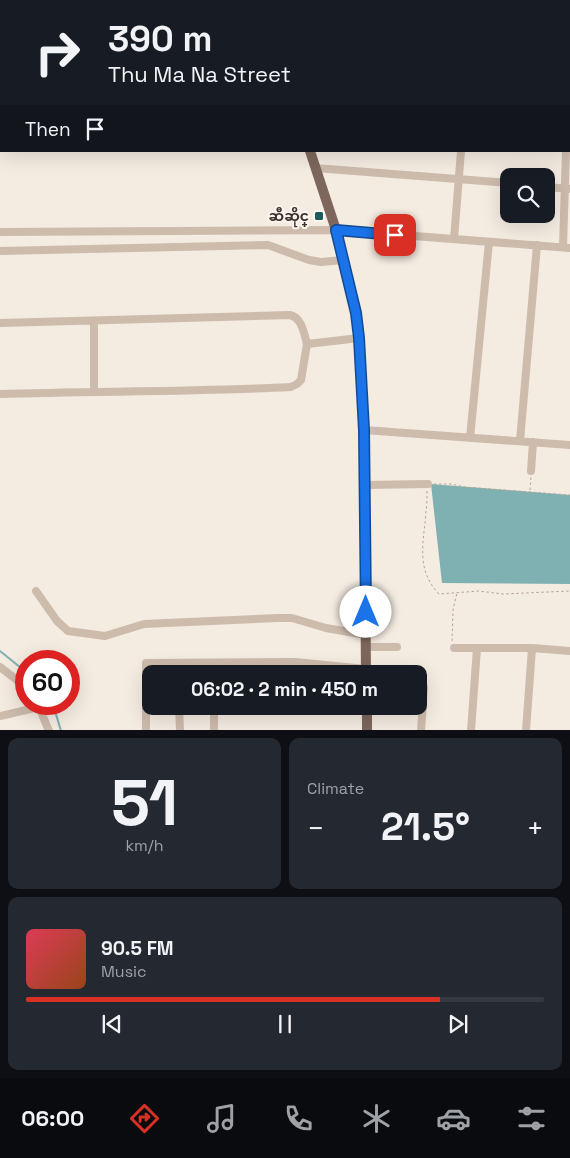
<!DOCTYPE html>
<html lang="en">
<head>
<meta charset="utf-8">
<style>
	:root { --surface:#171b24; --page:#242831; --text:#f1f3f6; --muted:#9ea1a6; --line:#363941; --accent:#d93025 }
	body { margin:0; font-family:"Space Grotesk","Noto Sans Myanmar",sans-serif; background:var(--page); color:var(--text); height:100vh; display:flex; flex-direction:column; font-size:19px; white-space:nowrap }
	* { box-sizing:border-box; margin:0 }
	p { font-size:16px; color:var(--muted) }
	.icon { flex:none; width:28px; height:28px; fill:none; stroke:currentColor; stroke-width:2; stroke-linecap:round; stroke-linejoin:round }
	.map { position:relative; height:730px; overflow:hidden }
	.side { display:flex; flex-direction:column; gap:8px; padding:8px; background:#0d0f14; flex:1 }
	.side>* { flex:none }
	.banner { position:absolute; left:0px; top:0px; width:570px; height:152px; box-shadow:0 5px 20px #0002; background:#171b24; color:var(--text); overflow:hidden }
	.controls { position:absolute; left:500px; top:168px; display:grid; gap:10px }
	.controls a { display:grid; place-items:center; width:55px; height:55px; border-radius:10px; background:var(--surface); box-shadow:0 5px 20px #0002; font-size:25px }
	.speed { position:absolute; left:15px; top:650px; display:flex; gap:10px; font-size:25px; font-weight:700; text-align:center }
	.speed>* { display:grid; place-content:center; width:65px; height:65px; border-radius:50%; background:var(--surface); box-shadow:0 5px 20px #0002; line-height:1 }
	.speed .limit { border:8px solid #d22; background:#fff; color:#111 }
	.pin { position:absolute; display:grid; place-items:center; width:42px; height:42px; color:#fff; margin:-21px; border-radius:10px; box-shadow:0 2px 8px #0006 }
	.me { position:absolute; width:55px; margin:-28px; rotate:0deg; stroke-linejoin:round; filter:drop-shadow(0 0 4px #0008) }
	.turn { display:flex; align-items:center; gap:18px; height:105px; padding:0 25px; font-size:22px }
	.turn .icon { width:65px; height:65px; stroke-width:2.5 }
	.turn b { display:block; font-size:35px; line-height:42px }
	.then { display:flex; align-items:center; height:48px; padding:0 25px; background:#0003; gap:10px; font-size:19px }
	.big { font-size:38px; font-weight:800; line-height:1.1 }
	.side .card { flex:1; display:flex; flex-direction:column; justify-content:center; gap:8px; min-width:0; padding:0 18px; border-radius:10px; background:var(--page) }
	.side .dial { align-items:center; gap:0 }
	.dial b { font-size:65px; line-height:1 }
	.song { display:flex; align-items:center; gap:15px }
	.cover { width:60px; height:60px; border-radius:8px; background:linear-gradient(135deg,hsl(350 70% 55%),hsl(20 70% 35%)) }
	.played { height:5px; border-radius:2px; background:linear-gradient(90deg,var(--accent) 80%,var(--line) 80%) }
	.keys { display:flex; justify-content:space-around; direction:ltr }
	.heat { display:flex; justify-content:space-between; align-items:center; font-size:28px; direction:ltr }
	.side .tiles { flex:1; display:grid; gap:8px; grid-template-columns:1fr 1fr }
	.card:last-child { grid-column:span 2 }
	.trip { position:absolute; left:142px; top:665px; width:285px; height:50px; border-radius:10px; background:var(--surface); box-shadow:0 5px 20px #0002; font-weight:800; line-height:50px; text-align:center }
	.dock { display:flex; height:80px; justify-content:space-around; align-items:center; background:#090b0e; color:var(--muted) }
	.dock .icon { width:35px; height:35px }
	.dock .current { color:var(--accent) }
	.dock b { font-size:22px; color:var(--text) }
	.map>svg:first-child { display:block }
</style>
</head>
<body>
<div class="map">
<svg width="570" height="731" viewBox="0 0 570 731">
	<rect width="100%" height="100%" fill="#f4ebe1"/>
	<path fill="#7fb0b2" d="M 431,484 L 570,495 L 570,584 L 442,583 Z"/>
	<g fill="none" stroke-linecap="round" stroke-linejoin="round">
		<path stroke="#7fb0b2" stroke-width="2" d="M 0,651 L 26,672
			M 53,704 L 61,731"/>
		<path stroke="#b9a596" stroke-width="1" stroke-dasharray="2.5 2.5" stroke-linecap="butt" d="M 434,484 L 451,484 L 465,487 L 570,495
			M 530,490 L 531,477
			M 427,491 C 427,498 427,505 426,511 C 424,542 415,569 439,594 L 479,591 L 503,594 L 570,591
			M 452,641 L 453,610 L 457,593"/>
		<path stroke="#cdbbac" stroke-width="8" d="M 473,1 L 473,0
			M 569,38 L 570,38
			M 569,88 L 570,89
			M 569,115 L 570,98
			M 315,168 L 509,183
			M 546,187 L 570,189
			M 0,232 L 336,230 L 570,248
			M 454,239 L 461,151
			M 563,247 L 566,151
			M 0,251 L 268,245 L 309,260 L 321,262 L 343,260
			M 94,321 L 94,391
			M 0,323 L 290,315 C 302,318 304,333 307,344
			M 0,394 C 97,391 194,392 291,387 L 297,384 L 301,380 L 307,344 L 359,338
			M 364,430 L 570,445
			M 470,438 L 489,242
			M 520,441 L 537,245
			M 531,471 L 533,442
			M 365,485 L 428,484
			M 36,591 L 57,621 L 68,631 L 105,636 L 144,624 L 277,618 L 292,618 L 326,628 L 366,635
			M 366,647 L 397,647
			M 454,648 L 532,648 L 570,651
			M 178,663 L 179,674
			M 213,663 L 213,674
			M 0,667 L 22,684 L 26,690
			M 179,706 L 180,731
			M 214,706 L 214,731
			M 39,707 L 49,731
			M 0,716 L 39,707 L 36,704
			M 146,731 L 146,663 L 295,662 L 366,669
			M 421,731 L 424,687
			M 471,731 L 477,648
			M 526,731 L 532,648"/>
		<path stroke="#7d675c" stroke-width="10" d="M 276,1 L 276,0
			M 310,151 L 336,230 L 356,313 L 359,338 L 364,430 L 366,674
			M 367,706 L 367,731"/>
	</g>
	<g fill="none" stroke-linecap="round" stroke-linejoin="round">
		<defs>
			<path id="route" d="M 366,612 L 364,430 L 359,338 L 356,313 L 336,230 L 395,235"/>
		</defs>
		<use href="#route" stroke="#114b97" stroke-width="12"/>
		<use href="#route" stroke="#1a73e8" stroke-width="9"/>
	</g>
	<rect fill="#1f5a5e" stroke="#fbf5ee" stroke-width="2" x="314" y="211" width="10" height="10" rx="2.5"/>
	<g text-anchor="middle" dominant-baseline="central" stroke-width="4" stroke-linejoin="round" paint-order="stroke">
		<g font-size="14" font-weight="bold" fill="#3b302b" stroke="#fbf5ee" text-anchor="end">
			<text x="309" y="216">ဆီဆိုင္</text>
		</g>
	</g>
</svg>
<div class="controls">
<a><svg class="icon" aria-label="search" viewBox="0 0 24 24"><circle cx="10" cy="10" r="6"/><path d="M15 15l6 6"/></svg></a>
</div>
<div class="speed"><div class="limit">60</div></div>
<div class="pin" style="left:395px;top:235px;background:#d93025"><svg class="icon" aria-label="arrive" viewBox="0 0 24 24"><path d="M6 21V4h12l-3 4 3 4H6"/></svg></div>
<svg class="me" style="left:366px;top:612px" viewBox="-20 -20 40 40"><circle r="19" fill="#fff"/><path d="M0-13L10 11 0 6-10 11z" fill="#1a73e8"/></svg>
<div class="trip">06:02 · 2 min · 450 m</div>
<div class="banner">
<div class="turn"><svg class="icon" aria-label="right" viewBox="0 0 24 24"><path d="M7 20v-9h11M14 6l5 5-5 5"/></svg><div><b>390 m</b>Thu Ma Na Street</div></div>
<div class="then">Then<svg class="icon" aria-label="arrive" viewBox="0 0 24 24"><path d="M6 21V4h12l-3 4 3 4H6"/></svg></div>
</div>
</div>
<section class="side">
<div class="tiles">
<div class="card dial"><b>51</b><p>km/h</p></div>
<div class="card"><p>Climate</p>
<div class="heat"><a>−</a><b class="big">21.5°</b><a>+</a></div>
</div>
<div class="card">
<div class="song"><i class="cover"></i><div><b>90.5 FM</b><p>Music</p></div></div>
<div class="played"></div>
<div class="keys"><svg class="icon" aria-label="previous" viewBox="0 0 24 24"><path d="M18 5L8 12l10 7zM5 5v14"/></svg><svg class="icon" aria-label="pause" viewBox="0 0 24 24"><path d="M8 5v14M16 5v14"/></svg><svg class="icon" aria-label="next" viewBox="0 0 24 24"><path d="M6 5l10 7-10 7zM19 5v14"/></svg></div>
</div>
</div>
</section>
<nav class="dock">
<b>06:00</b>
<svg class="icon current" aria-label="directions" viewBox="0 0 24 24"><path d="M12 3l9 9-9 9-9-9zM9 14v-3h6M13 9l2 2-2 2"/></svg>
<svg class="icon" aria-label="music" viewBox="0 0 24 24"><path d="M9 18V5l10-2v13"/><circle cx="6" cy="18" r="3"/><circle cx="16" cy="16" r="3"/></svg>
<svg class="icon" aria-label="phone" viewBox="0 0 24 24"><path d="M5 4h4l2 5-3 2q2 4 5 5l2-3 5 2v4C11 20 4 13 5 4z"/></svg>
<svg class="icon" aria-label="climate" viewBox="0 0 24 24"><path d="M12 3v18M4 7l16 10M4 17L20 7"/></svg>
<svg class="icon" aria-label="car" viewBox="0 0 24 24"><path d="M5 17H2v-5l4-1 3-4h7l3 4 3 1v5h-3M9 17h6M6 11h13"/><circle cx="7" cy="17" r="2"/><circle cx="17" cy="17" r="2"/></svg>
<svg class="icon" aria-label="filters" viewBox="0 0 24 24"><path d="M4 7h16M4 17h16"/><circle cx="9" cy="7" r="2"/><circle cx="15" cy="17" r="2"/></svg>
</nav>
</body>
</html>
